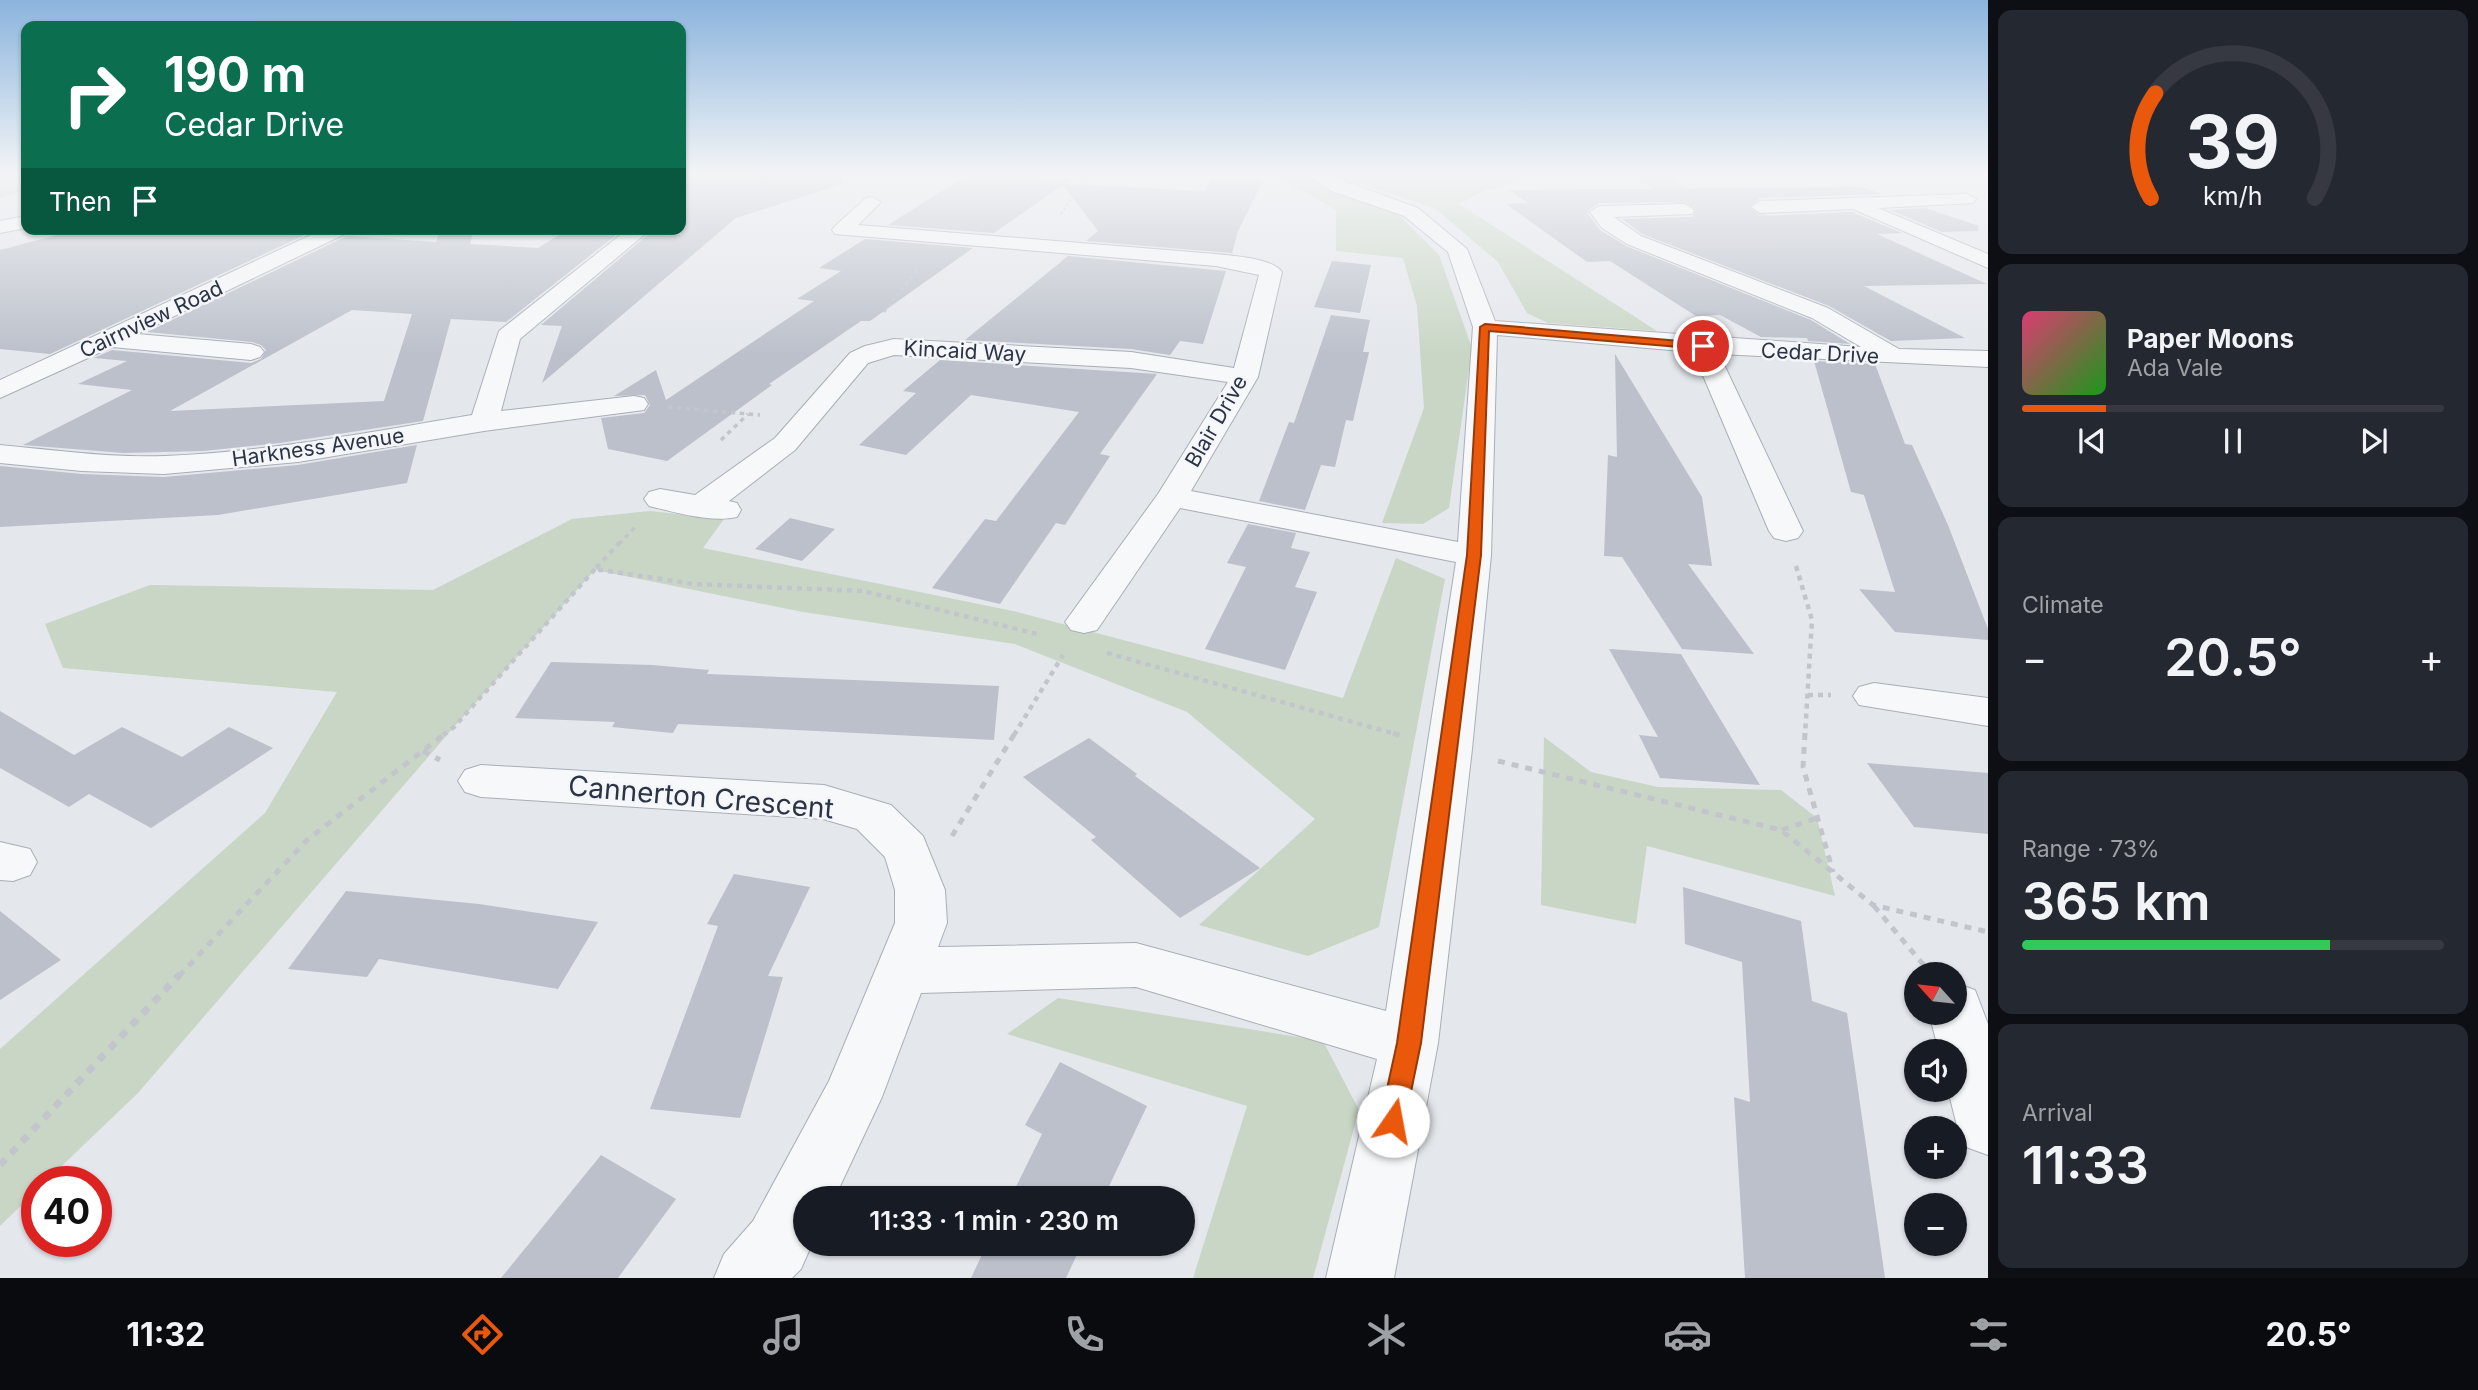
<!DOCTYPE html>
<html lang="en">
<head>
<meta charset="utf-8">
<style>
	:root { --surface:#171b24; --page:#242831; --text:#f1f3f6; --muted:#9ea1a6; --line:#363941; --accent:#ea580c }
	body { margin:0; font-family:Inter,sans-serif; background:var(--page); color:var(--text); height:100vh; display:flex; flex-direction:column; font-size:26px; white-space:nowrap }
	* { box-sizing:border-box; margin:0 }
	p { font-size:23px; color:var(--muted) }
	.icon { flex:none; width:38px; height:38px; fill:none; stroke:currentColor; stroke-width:2; stroke-linecap:round; stroke-linejoin:round }
	.map { position:relative; flex:1; overflow:hidden }
	.side { display:flex; flex-direction:column; gap:10px; padding:10px; background:#0d0f14; width:490px }
	.side>* { flex:none }
	.guide { position:absolute; left:21px; top:21px; width:665px; height:214px; border-radius:14px; box-shadow:0 2px 5px #0004; background:#0b6e4f; color:#fff; overflow:hidden }
	.needle { width:46px; rotate:297deg }
	.controls { position:absolute; left:1904px; top:962px; display:grid; gap:14px }
	.controls a { display:grid; place-items:center; width:63px; height:63px; border-radius:50%; background:var(--surface); box-shadow:0 2px 5px #0004; font-size:35px }
	.speed { position:absolute; left:21px; top:1166px; display:flex; gap:14px; font-size:35px; font-weight:700; text-align:center }
	.speed>* { display:grid; place-content:center; width:91px; height:91px; border-radius:50%; background:var(--surface); box-shadow:0 2px 5px #0004; line-height:1 }
	.speed .limit { border:10px solid #d22; background:#fff; color:#111 }
	.pin { position:absolute; display:grid; place-items:center; width:60px; height:60px; color:#fff; margin:-30px; border:4px solid #fff; border-radius:50%; box-shadow:0 2px 7px #0007 }
	.me { position:absolute; width:77px; margin:-38px; rotate:12deg; stroke-linejoin:round; filter:drop-shadow(0 0 5px #0008) }
	.turn { display:flex; align-items:center; gap:24px; height:147px; padding:0 28px; font-size:32px }
	.turn .icon { width:91px; height:91px; stroke-width:2.5 }
	.turn b { display:block; font-size:49px; line-height:60px }
	.then { display:flex; align-items:center; height:66px; padding:0 28px; background:#0003; gap:14px; font-size:26px }
	.big { font-size:52px; font-weight:600; line-height:1.1 }
	.side .card { flex:1; display:flex; flex-direction:column; justify-content:center; gap:10px; min-width:0; padding:0 24px; border-radius:14px; background:var(--page) }
	.side .dial { align-items:center; gap:0 }
	.dial svg { height:182px; overflow:visible; fill:none; stroke:var(--line); stroke-width:7; stroke-linecap:round; text-anchor:middle }
	.dial text { fill:var(--text); stroke:none }
	.song { display:flex; align-items:center; gap:21px }
	.cover { width:84px; height:84px; border-radius:10px; background:linear-gradient(135deg,hsl(340 70% 55%),hsl(120 70% 35%)) }
	.played { height:7px; border-radius:4px; background:linear-gradient(90deg,var(--accent) 20%,var(--line) 20%) }
	.keys { display:flex; justify-content:space-around; direction:ltr }
	.heat { display:flex; justify-content:space-between; align-items:center; font-size:38px; direction:ltr }
	.charge { height:10px; border-radius:5px; background:linear-gradient(90deg,#34c759 73%,var(--line) 0) }
	.trip { position:absolute; left:793px; top:1186px; width:402px; height:70px; border-radius:35px; background:var(--surface); box-shadow:0 2px 5px #0004; font-weight:600; line-height:70px; text-align:center }
	.dock { display:flex; height:112px; justify-content:space-around; align-items:center; background:#090b0e; color:var(--muted) }
	.dock .icon { width:49px; height:49px }
	.dock .selected { color:var(--accent) }
	.dock b { font-size:32px; color:var(--text) }
	main { display:flex; flex:1; min-height:0 }
	.map>svg:first-child { display:block }
</style>
</head>
<body>
<main>
<div class="map">
<svg width="1988" height="1278" viewBox="0 0 1988 1278">
	<rect width="100%" height="100%" fill="#e4e7ec"/>
	<path fill="#c9d6c5" d="M 0,175 L 26,175 L 26,191 L 0,198 Z
		M 1275,175 L 1304,175 L 1329,190 L 1395,211 L 1439,255 L 1472,348 L 1449,508 L 1423,524 L 1382,523 L 1424,408 L 1417,306 L 1403,258 L 1336,251 L 1336,210 Z
		M 1361,175 L 1446,178 L 1755,175 L 1669,178 L 1715,204 L 1745,204 L 1775,219 L 1694,214 L 1632,176 L 1534,176 L 1481,192 L 1459,204 L 1657,331 L 1548,323 L 1527,313 L 1498,262 L 1436,209 L 1352,180 L 1356,176 Z
		M 650,511 L 724,519 L 703,548 L 1013,611 L 1343,698 L 1396,558 L 1445,579 L 1379,927 L 1308,956 L 1199,925 L 1315,819 L 1187,712 L 1015,644 L 803,612 L 595,570 L 454,727 L 138,1093 L 46,1181 L 37,1181 L 37,1190 L 0,1226 L 0,1049 L 265,813 L 337,692 L 63,668 L 45,624 L 150,585 L 433,590 L 572,519 Z
		M 1544,737 L 1591,772 L 1658,787 L 1781,790 L 1817,818 L 1835,896 L 1647,846 L 1636,924 L 1541,905 Z
		M 1058,998 L 1323,1041 L 1359,1110 L 1313,1278 L 1193,1278 L 1247,1106 L 1007,1034 Z"/>
	<path fill="#bbc0ca" fill-rule="evenodd" d="M 681,175 L 842,175 L 843,184 L 736,218 L 542,383 L 562,326 L 541,325 L 650,233 L 681,235 Z
		M 967,175 L 1010,175 L 1071,179 L 1065,184 L 1204,191 L 1212,177 L 1263,181 L 1238,231 L 1232,253 L 1086,241 L 1098,231 L 1063,185 L 994,233 L 888,225 Z
		M 1860,187 L 1883,194 L 1760,198 L 1749,208 L 1760,216 L 1852,212 L 1902,233 L 1877,234 L 1987,284 L 1864,286 L 1965,338 L 1891,341 L 1829,306 L 1642,234 L 1622,219 L 1692,217 L 1697,209 L 1686,202 L 1599,203 L 1589,210 L 1588,214 L 1600,230 L 1626,246 L 1811,320 L 1850,344 L 1808,341 L 1807,338 L 1761,337 L 1720,315 L 1696,316 L 1610,261 L 1587,262 L 1506,204 L 1528,203 L 1508,190 Z
		M 1925,208 L 1979,226 L 1978,231 L 1942,232 L 1890,210 Z
		M 80,229 L 198,229 L 307,234 L 50,354 L 0,349 L 0,250 Z
		M 440,229 L 474,229 L 470,244 L 538,248 L 568,229 L 621,231 L 506,322 L 451,319 L 423,421 L 280,443 L 203,451 L 124,453 L 23,445 L 132,390 L 78,384 L 127,361 L 94,358 L 112,350 L 251,363 L 261,359 L 266,350 L 261,345 L 252,342 L 147,332 L 347,236 L 436,242 ZM 352,310 L 412,314 L 384,401 L 170,411 Z
		M 865,239 L 973,248 L 870,321 L 861,321 L 769,384 L 772,385 L 667,461 L 608,449 L 601,418 L 644,413 L 650,405 L 645,395 L 614,396 L 656,370 L 666,400 L 814,301 L 797,299 L 841,271 L 819,268 Z
		M 1068,256 L 1226,271 L 1203,344 L 1180,341 L 1170,355 L 1131,349 L 965,340 Z
		M 1332,261 L 1371,265 L 1360,313 L 1314,307 Z
		M 1331,315 L 1370,320 L 1363,352 L 1369,352 L 1353,421 L 1346,420 L 1335,467 L 1321,465 L 1305,510 L 1259,501 L 1289,422 L 1294,423 Z
		M 1615,354 L 1702,497 L 1712,566 L 1688,564 L 1754,654 L 1682,649 L 1622,557 L 1604,556 L 1608,455 L 1617,457 Z
		M 940,360 L 1157,374 L 1100,454 L 1110,456 L 1065,525 L 1056,523 L 1000,604 L 932,588 L 985,519 L 996,521 L 1079,412 L 971,395 L 906,455 L 859,445 L 916,393 L 903,391 Z
		M 1814,361 L 1875,364 L 1905,444 L 1912,445 L 1948,525 L 1988,629 L 1988,640 L 1895,632 L 1859,589 L 1895,592 L 1864,495 L 1851,492 Z
		M 417,445 L 407,483 L 218,515 L 0,527 L 0,466 L 82,474 L 164,477 L 298,465 Z
		M 790,518 L 835,529 L 802,561 L 755,549 Z
		M 1248,524 L 1296,533 L 1291,548 L 1310,552 L 1295,587 L 1317,592 L 1285,670 L 1205,649 L 1246,567 L 1227,563 Z
		M 1609,649 L 1681,654 L 1760,785 L 1660,778 L 1639,735 L 1658,737 Z
		M 551,662 L 652,665 L 709,670 L 707,674 L 999,686 L 994,740 L 678,724 L 673,733 L 612,727 L 615,722 L 515,718 Z
		M 0,711 L 74,755 L 122,727 L 182,757 L 229,727 L 273,748 L 151,828 L 89,794 L 69,807 L 0,768 Z
		M 1089,738 L 1137,774 L 1135,776 L 1260,868 L 1180,918 L 1091,840 L 1096,837 L 1023,777 Z
		M 1867,763 L 1988,773 L 1988,834 L 1914,827 Z
		M 734,874 L 810,887 L 768,976 L 783,977 L 740,1118 L 650,1109 L 718,926 L 707,924 Z
		M 1683,887 L 1801,921 L 1812,1001 L 1847,1013 L 1885,1278 L 1745,1278 L 1734,1097 L 1750,1102 L 1742,962 L 1685,944 Z
		M 346,891 L 479,904 L 598,922 L 558,989 L 379,959 L 367,977 L 288,969 Z
		M 0,911 L 61,960 L 0,1000 Z
		M 1060,1062 L 1147,1106 L 1103,1199 L 1010,1199 L 1042,1134 L 1025,1125 Z
		M 601,1155 L 676,1199 L 618,1278 L 501,1278 Z
		M 987,1244 L 1082,1244 L 1066,1278 L 971,1278 Z"/>
	<g fill="none" stroke-linecap="round" stroke-linejoin="round">
		<defs>
			<path id="minor" d="M 1306,175 L 1328,175 L 1418,208 L 1467,249 L 1495,321 L 1861,347 L 1812,318 L 1627,244 L 1602,228 L 1590,212 L 1599,206 L 1685,204 L 1694,210 L 1692,214 L 1614,217 L 1641,236 L 1828,308 L 1899,349 L 1988,351 L 1988,367 L 1719,354 L 1803,531 L 1798,538 L 1786,541 L 1774,538 L 1769,531 L 1693,352 L 1497,335 L 1491,555 L 1472,749 L 1438,1043 L 1394,1278 L 1326,1278 L 1377,1059 L 1136,987 L 921,993 L 882,1097 L 834,1199 L 805,1199 L 805,1244 L 812,1244 L 801,1269 L 792,1278 L 714,1278 L 724,1254 L 753,1221 L 829,1081 L 895,923 L 895,890 L 885,857 L 857,829 L 823,819 L 481,797 L 465,792 L 458,781 L 465,770 L 481,765 L 824,785 L 891,805 L 923,836 L 945,890 L 947,923 L 938,947 L 1136,943 L 1386,1011 L 1456,562 L 1180,508 L 1097,630 L 1084,633 L 1071,630 L 1065,622 L 1158,494 L 1228,382 L 1131,368 L 894,355 L 868,363 L 795,450 L 729,501 L 737,503 L 741,510 L 737,517 C 711,523 674,512 649,506 L 644,499 L 649,492 L 660,489 L 695,495 L 775,438 L 850,353 L 865,346 L 894,339 L 1131,352 L 1234,368 L 1259,275 L 1216,266 L 835,234 L 832,230 L 835,226 L 866,198 L 872,197 L 881,202 L 858,225 L 1216,254 C 1233,256 1272,258 1282,272 L 1258,377 L 1191,491 L 1458,542 L 1473,327 L 1448,252 L 1404,216 L 1332,191 Z
				M 1967,194 L 1976,199 L 1973,203 L 1878,208 L 1988,254 L 1988,268 L 1853,209 L 1760,213 L 1751,207 L 1760,201 Z
				M 26,216 L 26,228 L 0,233 L 0,221 Z
				M 324,229 L 350,229 L 347,233 L 137,334 L 251,344 L 260,347 L 264,352 L 260,357 L 251,360 L 112,347 L 0,398 L 0,380 Z
				M 628,229 L 651,229 L 520,339 L 501,411 L 634,396 L 644,398 L 648,404 L 644,410 L 484,431 L 298,462 L 164,474 L 82,471 L 0,463 L 0,445 C 54,450 110,458 165,456 C 268,452 370,432 472,415 L 499,331 Z
				M 1874,683 L 1988,698 L 1988,726 L 1859,705 L 1853,696 L 1859,687 Z
				M 0,842 L 30,849 L 37,862 L 30,875 L 13,881 L 0,880 Z
				M 1955,983 L 1975,990 L 1988,1024 L 1988,1155 L 1966,1147 L 1957,1126 L 1948,1090 L 1955,1090 L 1955,1052 L 1939,1052 L 1929,1013 L 1955,1013 Z"/>
		</defs>
		<use href="#minor" stroke="#a9aeb7" stroke-width="2"/>
		<path stroke="#c2c5cb" stroke-width="2" stroke-dasharray="2.5 2.5" stroke-linecap="butt" d="M 0,184 L 26,178
			M 681,188 L 728,184 L 762,175
			M 1061,214 L 1088,175
			M 916,272 L 918,269"/>
		<path stroke="#c2c5cb" stroke-width="2.5" stroke-dasharray="3.5 3.5" stroke-linecap="butt" d="M 884,312 L 917,270"/>
		<path stroke="#c2c5cb" stroke-width="3.5" stroke-dasharray="4.5 4.5" stroke-linecap="butt" d="M 668,407 L 760,415
			M 721,440 L 748,414
			M 619,544 L 636,526"/>
		<path stroke="#c2c5cb" stroke-width="4.5" stroke-dasharray="5 5" stroke-linecap="butt" d="M 620,542 L 595,569 L 693,584 L 863,591 L 1041,635
			M 1796,566 L 1812,620 L 1805,735
			M 1107,653 L 1399,735
			M 1808,695 L 1831,695
			M 443,735 L 454,727 L 595,569
			M 1014,735 L 1063,655"/>
		<path stroke="#c2c5cb" stroke-width="5" stroke-dasharray="7 7" stroke-linecap="butt" d="M 1393,733 L 1402,736
			M 1805,733 L 1803,767 L 1833,872
			M 423,751 L 440,760
			M 1498,761 L 1781,830 L 1873,905 L 1988,932
			M 1782,830 L 1817,818
			M 952,836 L 1015,733
			M 1874,906 L 1932,975
			M 179,976 L 307,840 L 446,733"/>
		<path stroke="#c2c5cb" stroke-width="7" stroke-dasharray="8 8" stroke-linecap="butt" d="M 0,1165 L 180,974"/>
		<use href="#minor" fill="#f7f8fa" fill-rule="evenodd"/>
	</g>
	<linearGradient id="sky" x2="0" y2="1"><stop stop-color="#8bb4dd"/><stop offset="0.49" stop-color="#f3f4f6"/><stop offset="1" stop-color="#f3f4f6" stop-opacity="0"/></linearGradient>
	<rect width="1988" height="354" fill="url(#sky)"/>
	<path fill="#ea580c" stroke="#983908" stroke-width="2" d="M 1485,324 L 1703,343 L 1708,346 L 1703,349 L 1489,331 L 1481,555 L 1421,1043 L 1405,1121 L 1402,1130 L 1393,1133 L 1384,1130 L 1380,1121 L 1397,1043 L 1467,555 L 1480,327 Z"/>
	<g text-anchor="middle" dominant-baseline="central" stroke-width="5" stroke-linejoin="round" paint-order="stroke">
		<g font-size="21" fill="#2b3445" stroke="#f4f6f9">
			<text transform="translate(151 319) rotate(-25)">Cairnview Road</text>
			<text transform="translate(965 351) rotate(3)">Kincaid Way</text>
			<text transform="translate(1820 353) rotate(3)">Cedar Drive</text>
			<text transform="translate(1216 421) rotate(-60)">Blair Drive</text>
			<text transform="translate(318 447) rotate(-8)">Harkness Avenue</text>
		</g>
		<g font-size="28" fill="#2b3445" stroke="#f4f6f9">
			<text transform="translate(701 797) rotate(5)">Cannerton Crescent</text>
		</g>
	</g>
</svg>
<div class="controls">
<a><svg class="needle" viewBox="-14 -14 28 28"><path d="M0-13l5 13h-10z" fill="#e53935"/><path d="M0 13l5-13h-10z" fill="#9ea1a6"/></svg></a>
<a><svg class="icon" aria-label="sound" viewBox="0 0 24 24"><path d="M4 9h4l5-4v14l-5-4H4zM17 9q2 3 0 6"/></svg></a>
<a>+</a>
<a>−</a>
</div>
<div class="speed"><div class="limit">40</div></div>
<div class="pin" style="left:1703px;top:346px;background:#d93025"><svg class="icon" aria-label="arrive" viewBox="0 0 24 24"><path d="M6 21V4h12l-3 4 3 4H6"/></svg></div>
<svg class="me" style="left:1393px;top:1121px" viewBox="-20 -20 40 40"><circle r="19" fill="#fff"/><path d="M0-13L10 11 0 6-10 11z" fill="#ea580c"/></svg>
<div class="trip">11:33 · 1 min · 230 m</div>
<div class="guide">
<div class="turn"><svg class="icon" aria-label="right" viewBox="0 0 24 24"><path d="M7 20v-9h11M14 6l5 5-5 5"/></svg><div><b>190 m</b>Cedar Drive</div></div>
<div class="then">Then<svg class="icon" aria-label="arrive" viewBox="0 0 24 24"><path d="M6 21V4h12l-3 4 3 4H6"/></svg></div>
</div>
</div>
<section class="side">
<div class="card dial"><svg viewBox="0 0 100 80">
<path d="M14 69A42 42 0 1 1 86 69"/>
<path d="M14 69A42 42 0 0 1 16 23" stroke="#ea580c"/>
<text x="50" y="56" font-size="32" font-weight="700">39</text>
<text x="50" y="72" font-size="11">km/h</text>
</svg></div>
<div class="card">
<div class="song"><i class="cover"></i><div><b>Paper Moons</b><p>Ada Vale</p></div></div>
<div class="played"></div>
<div class="keys"><svg class="icon" aria-label="previous" viewBox="0 0 24 24"><path d="M18 5L8 12l10 7zM5 5v14"/></svg><svg class="icon" aria-label="pause" viewBox="0 0 24 24"><path d="M8 5v14M16 5v14"/></svg><svg class="icon" aria-label="next" viewBox="0 0 24 24"><path d="M6 5l10 7-10 7zM19 5v14"/></svg></div>
</div>
<div class="card"><p>Climate</p>
<div class="heat"><a>−</a><b class="big">20.5°</b><a>+</a></div>
</div>
<div class="card"><p>Range · 73%</p><b class="big">365 km</b><div class="charge"></div></div>
<div class="card"><p>Arrival</p><b class="big">11:33</b></div>
</section>
</main>
<nav class="dock">
<b>11:32</b>
<svg class="icon selected" aria-label="directions" viewBox="0 0 24 24"><path d="M12 3l9 9-9 9-9-9zM9 14v-3h6M13 9l2 2-2 2"/></svg>
<svg class="icon" aria-label="music" viewBox="0 0 24 24"><path d="M9 18V5l10-2v13"/><circle cx="6" cy="18" r="3"/><circle cx="16" cy="16" r="3"/></svg>
<svg class="icon" aria-label="phone" viewBox="0 0 24 24"><path d="M5 4h4l2 5-3 2q2 4 5 5l2-3 5 2v4C11 20 4 13 5 4z"/></svg>
<svg class="icon" aria-label="climate" viewBox="0 0 24 24"><path d="M12 3v18M4 7l16 10M4 17L20 7"/></svg>
<svg class="icon" aria-label="car" viewBox="0 0 24 24"><path d="M5 17H2v-5l4-1 3-4h7l3 4 3 1v5h-3M9 17h6M6 11h13"/><circle cx="7" cy="17" r="2"/><circle cx="17" cy="17" r="2"/></svg>
<svg class="icon" aria-label="filters" viewBox="0 0 24 24"><path d="M4 7h16M4 17h16"/><circle cx="9" cy="7" r="2"/><circle cx="15" cy="17" r="2"/></svg>
<b>20.5°</b>
</nav>
</body>
</html>
